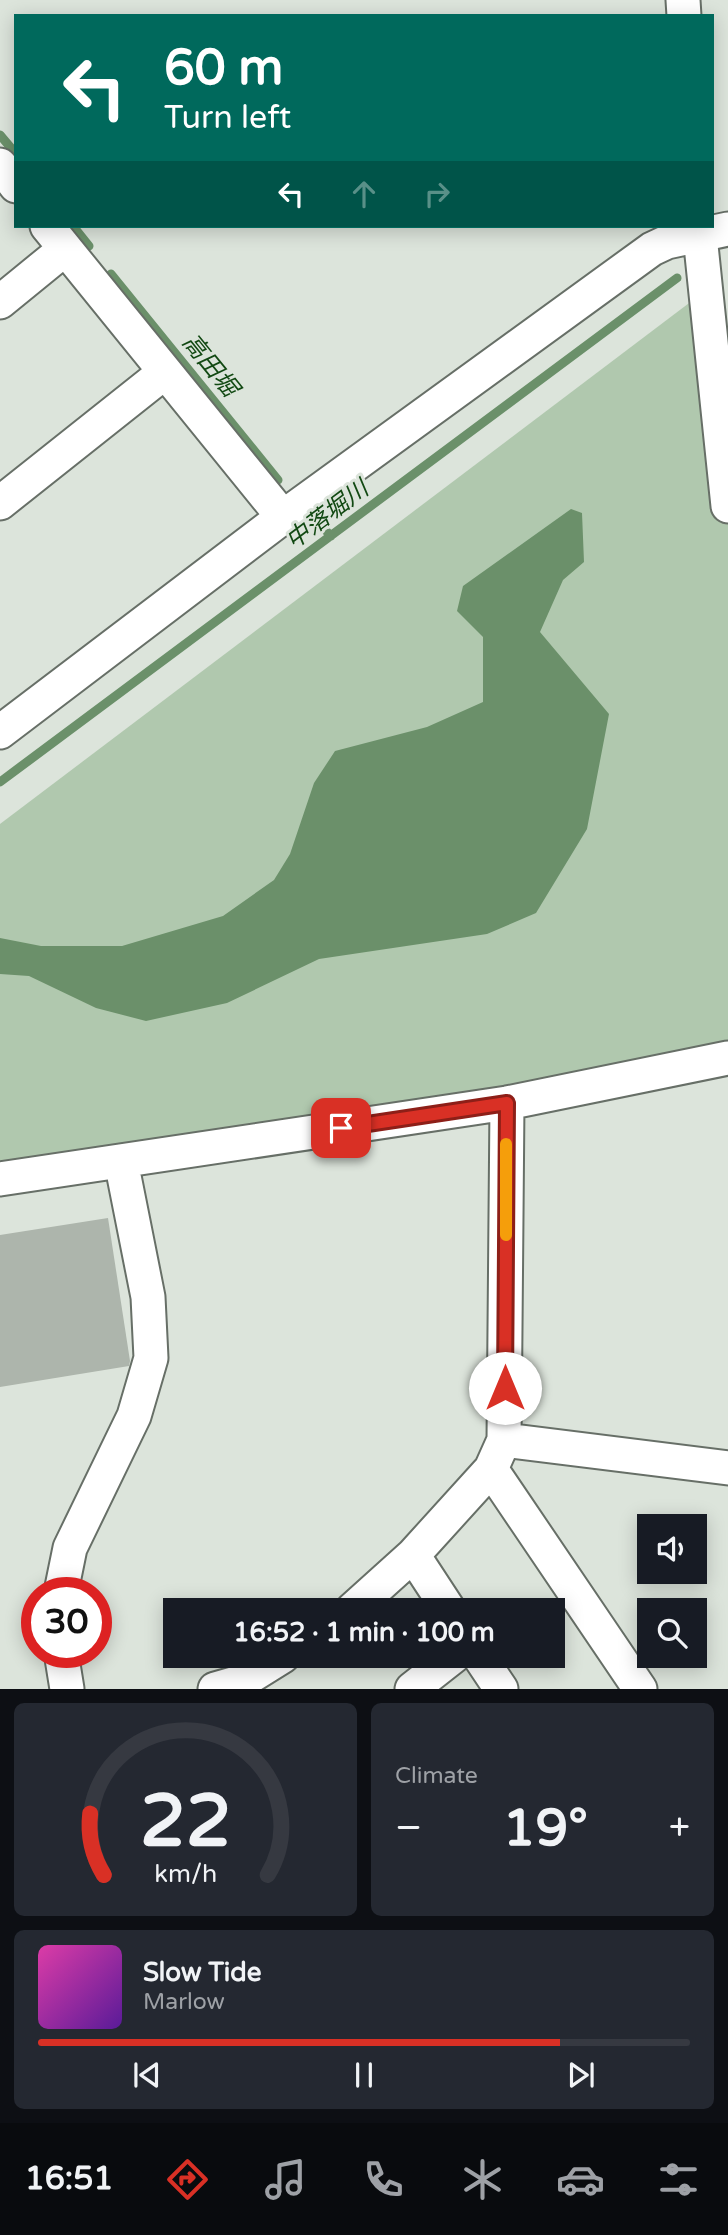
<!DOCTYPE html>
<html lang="en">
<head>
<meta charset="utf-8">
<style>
	:root { --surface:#171b24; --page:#242831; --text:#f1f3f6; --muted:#9ea1a6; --line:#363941; --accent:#d93025 }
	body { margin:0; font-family:"Varela Round","Noto Sans JP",sans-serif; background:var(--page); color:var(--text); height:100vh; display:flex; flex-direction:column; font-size:26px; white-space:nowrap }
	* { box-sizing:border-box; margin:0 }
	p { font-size:23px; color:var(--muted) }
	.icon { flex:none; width:38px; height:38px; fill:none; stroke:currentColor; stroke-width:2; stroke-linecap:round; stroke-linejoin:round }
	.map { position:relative; height:1689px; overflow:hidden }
	.panel { display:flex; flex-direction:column; gap:14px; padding:14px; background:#0d0f14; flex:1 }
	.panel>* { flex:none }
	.banner { position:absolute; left:14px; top:14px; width:700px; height:214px; border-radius:0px; box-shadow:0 4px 18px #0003; background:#00695c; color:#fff; overflow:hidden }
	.controls { position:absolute; left:637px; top:1514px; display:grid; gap:14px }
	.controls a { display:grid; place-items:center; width:70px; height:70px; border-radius:0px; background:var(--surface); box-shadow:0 4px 18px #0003; font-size:35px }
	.speed { position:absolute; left:21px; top:1577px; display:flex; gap:14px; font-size:35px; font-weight:700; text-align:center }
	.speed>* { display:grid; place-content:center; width:91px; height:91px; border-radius:50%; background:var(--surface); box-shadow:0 4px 18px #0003; line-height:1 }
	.speed .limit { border:10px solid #d22; background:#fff; color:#111 }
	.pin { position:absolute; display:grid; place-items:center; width:60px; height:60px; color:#fff; margin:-30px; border-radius:14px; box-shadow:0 4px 10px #0006 }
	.me { position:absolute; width:77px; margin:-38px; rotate:0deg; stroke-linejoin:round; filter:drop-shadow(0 0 5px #0008) }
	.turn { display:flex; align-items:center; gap:24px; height:147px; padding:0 35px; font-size:32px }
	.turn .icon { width:91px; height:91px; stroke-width:2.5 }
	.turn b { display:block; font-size:49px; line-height:60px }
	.lanes { display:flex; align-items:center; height:66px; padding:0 35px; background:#0003; justify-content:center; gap:35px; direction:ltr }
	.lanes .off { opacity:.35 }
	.big { font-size:52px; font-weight:700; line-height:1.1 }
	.panel .card { flex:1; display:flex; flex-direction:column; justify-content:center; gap:10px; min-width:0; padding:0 24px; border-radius:10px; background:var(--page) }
	.panel .dial { align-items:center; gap:0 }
	.dial svg { height:182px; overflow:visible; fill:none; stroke:var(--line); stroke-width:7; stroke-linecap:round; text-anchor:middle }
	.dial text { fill:var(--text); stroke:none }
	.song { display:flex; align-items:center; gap:21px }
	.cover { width:84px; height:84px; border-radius:10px; background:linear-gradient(135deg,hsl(320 70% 55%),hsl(270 70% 35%)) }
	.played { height:7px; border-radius:4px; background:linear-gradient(90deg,var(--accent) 80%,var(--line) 80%) }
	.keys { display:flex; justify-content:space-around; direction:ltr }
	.heat { display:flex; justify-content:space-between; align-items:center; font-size:38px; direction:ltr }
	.panel .tiles { flex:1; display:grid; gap:14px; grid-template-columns:1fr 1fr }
	.card:last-child { grid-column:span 2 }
	.trip { position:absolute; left:163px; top:1598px; width:402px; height:70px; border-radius:0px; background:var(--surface); box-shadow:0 4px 18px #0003; font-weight:700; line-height:70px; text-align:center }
	.menu { display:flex; height:112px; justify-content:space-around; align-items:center; background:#090b0e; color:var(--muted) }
	.menu .icon { width:49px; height:49px }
	.menu .current { color:var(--accent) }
	.menu b { font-size:32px; color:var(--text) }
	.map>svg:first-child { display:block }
</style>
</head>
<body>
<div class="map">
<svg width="728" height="1689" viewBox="0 0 728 1689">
	<rect width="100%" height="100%" fill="#dce4db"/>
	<path fill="#b0c8ae" d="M 705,291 L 728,506 L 728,1058 L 0,1179 L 0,824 Z"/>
	<path fill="#6b906a" d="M 571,509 L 582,513 L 584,562 L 563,580 L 540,632 L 609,714 L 587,829 L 536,913 L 487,934 L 319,959 L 227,1003 L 146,1021 L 96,1008 L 29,976 L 0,974 L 0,938 L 41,946 L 122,946 L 223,916 L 274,880 L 290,854 L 314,783 L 335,751 L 427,727 L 483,702 L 483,637 L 457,611 L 463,586 Z"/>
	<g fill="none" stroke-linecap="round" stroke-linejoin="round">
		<path stroke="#6b906a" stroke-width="9" d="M 0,135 L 16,154
			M 73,226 L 89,246
			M 111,274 L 278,480
			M 311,515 L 331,536
			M 0,782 L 677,278"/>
	</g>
	<path fill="#adb5ac" d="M 108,1218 L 130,1361 L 129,1366 L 0,1387 L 0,1235 Z"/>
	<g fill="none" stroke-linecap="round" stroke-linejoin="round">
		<defs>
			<path id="minor" d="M 683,0 L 684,16
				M 0,165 L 16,186
				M 47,226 L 283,517
				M 699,226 L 728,506
				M 0,302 L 65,249
				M 0,503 L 165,372
				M 0,732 L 283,517 L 652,249 L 667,242 L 728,229
				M 0,1179 L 507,1103 L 728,1058
				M 504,1440 L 728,1468
				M 491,1469 L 640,1689
				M 413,1555 L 449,1610
				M 61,1592 L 70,1548 L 134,1416 L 151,1358 L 148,1297 L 121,1161
				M 352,1610 L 413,1555 L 491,1469 L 504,1440 L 507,1103
				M 61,1652 L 67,1689
				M 479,1656 L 501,1689
				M 215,1689 L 243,1681 L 283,1656
				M 412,1689 L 454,1656"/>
		</defs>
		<use href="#minor" stroke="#676f67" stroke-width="37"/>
		<use href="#minor" stroke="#fff" stroke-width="33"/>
	</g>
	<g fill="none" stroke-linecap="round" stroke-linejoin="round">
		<defs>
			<path id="route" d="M 341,1128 L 507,1103 L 505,1388"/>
		</defs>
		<use href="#route" stroke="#8d1f18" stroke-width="18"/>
		<use href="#route" stroke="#d93025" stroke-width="12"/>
		<path stroke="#f59e0b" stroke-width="12" d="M 506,1235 L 506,1144"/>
	</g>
	<g text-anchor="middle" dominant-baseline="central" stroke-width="6" stroke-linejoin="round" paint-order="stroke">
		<g font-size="24" font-style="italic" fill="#124913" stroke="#dce4db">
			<text transform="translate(210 365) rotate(51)">高田堀</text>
			<text transform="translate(327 515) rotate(-37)">中落堀川</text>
		</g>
	</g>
</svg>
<div class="controls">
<a><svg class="icon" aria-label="sound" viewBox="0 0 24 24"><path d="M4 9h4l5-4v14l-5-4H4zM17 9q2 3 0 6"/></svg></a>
<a><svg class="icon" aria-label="search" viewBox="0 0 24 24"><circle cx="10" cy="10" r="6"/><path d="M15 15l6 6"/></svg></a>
</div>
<div class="speed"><div class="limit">30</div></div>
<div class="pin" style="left:341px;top:1128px;background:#d93025"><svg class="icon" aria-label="arrive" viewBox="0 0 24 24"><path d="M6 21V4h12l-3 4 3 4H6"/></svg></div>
<svg class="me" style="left:505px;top:1388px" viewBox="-20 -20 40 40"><circle r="19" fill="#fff"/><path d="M0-13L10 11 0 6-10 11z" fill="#d93025"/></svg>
<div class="trip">16:52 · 1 min · 100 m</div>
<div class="banner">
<div class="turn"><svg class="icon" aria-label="left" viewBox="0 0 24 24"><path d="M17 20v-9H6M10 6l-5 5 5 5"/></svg><div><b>60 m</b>Turn left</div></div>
<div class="lanes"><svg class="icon" aria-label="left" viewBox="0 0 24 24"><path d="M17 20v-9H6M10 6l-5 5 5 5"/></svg><svg class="icon off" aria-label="ahead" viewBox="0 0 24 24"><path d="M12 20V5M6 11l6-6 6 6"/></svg><svg class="icon off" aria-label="right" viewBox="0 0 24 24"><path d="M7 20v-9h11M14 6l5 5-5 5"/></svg></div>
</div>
</div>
<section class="panel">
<div class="tiles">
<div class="card dial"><svg viewBox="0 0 100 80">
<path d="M14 69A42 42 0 1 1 86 69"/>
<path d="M14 69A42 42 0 0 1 8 42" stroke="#d93025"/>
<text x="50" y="56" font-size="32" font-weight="700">22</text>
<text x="50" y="72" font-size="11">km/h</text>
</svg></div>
<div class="card"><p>Climate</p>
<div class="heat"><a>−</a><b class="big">19°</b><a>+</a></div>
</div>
<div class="card">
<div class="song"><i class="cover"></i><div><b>Slow Tide</b><p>Marlow</p></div></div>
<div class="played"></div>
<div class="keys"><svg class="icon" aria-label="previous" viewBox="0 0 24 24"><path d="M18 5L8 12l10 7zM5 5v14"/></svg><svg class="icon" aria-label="pause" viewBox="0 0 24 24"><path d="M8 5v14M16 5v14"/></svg><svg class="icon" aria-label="next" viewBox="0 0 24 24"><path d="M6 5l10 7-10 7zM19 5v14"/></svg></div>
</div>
</div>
</section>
<nav class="menu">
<b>16:51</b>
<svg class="icon current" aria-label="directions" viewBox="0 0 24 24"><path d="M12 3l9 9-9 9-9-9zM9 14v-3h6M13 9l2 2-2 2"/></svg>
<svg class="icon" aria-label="music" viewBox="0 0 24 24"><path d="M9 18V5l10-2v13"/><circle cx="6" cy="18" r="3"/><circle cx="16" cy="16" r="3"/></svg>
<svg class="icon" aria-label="phone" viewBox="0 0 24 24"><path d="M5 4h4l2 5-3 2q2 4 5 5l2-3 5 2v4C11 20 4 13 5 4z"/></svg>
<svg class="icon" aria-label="climate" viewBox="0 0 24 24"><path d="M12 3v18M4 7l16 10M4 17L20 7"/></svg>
<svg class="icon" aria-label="car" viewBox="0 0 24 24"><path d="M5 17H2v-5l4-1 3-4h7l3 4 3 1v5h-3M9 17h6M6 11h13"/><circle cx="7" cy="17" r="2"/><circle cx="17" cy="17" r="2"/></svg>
<svg class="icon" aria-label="filters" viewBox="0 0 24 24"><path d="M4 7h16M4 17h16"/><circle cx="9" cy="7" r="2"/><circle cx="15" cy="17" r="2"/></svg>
</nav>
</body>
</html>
